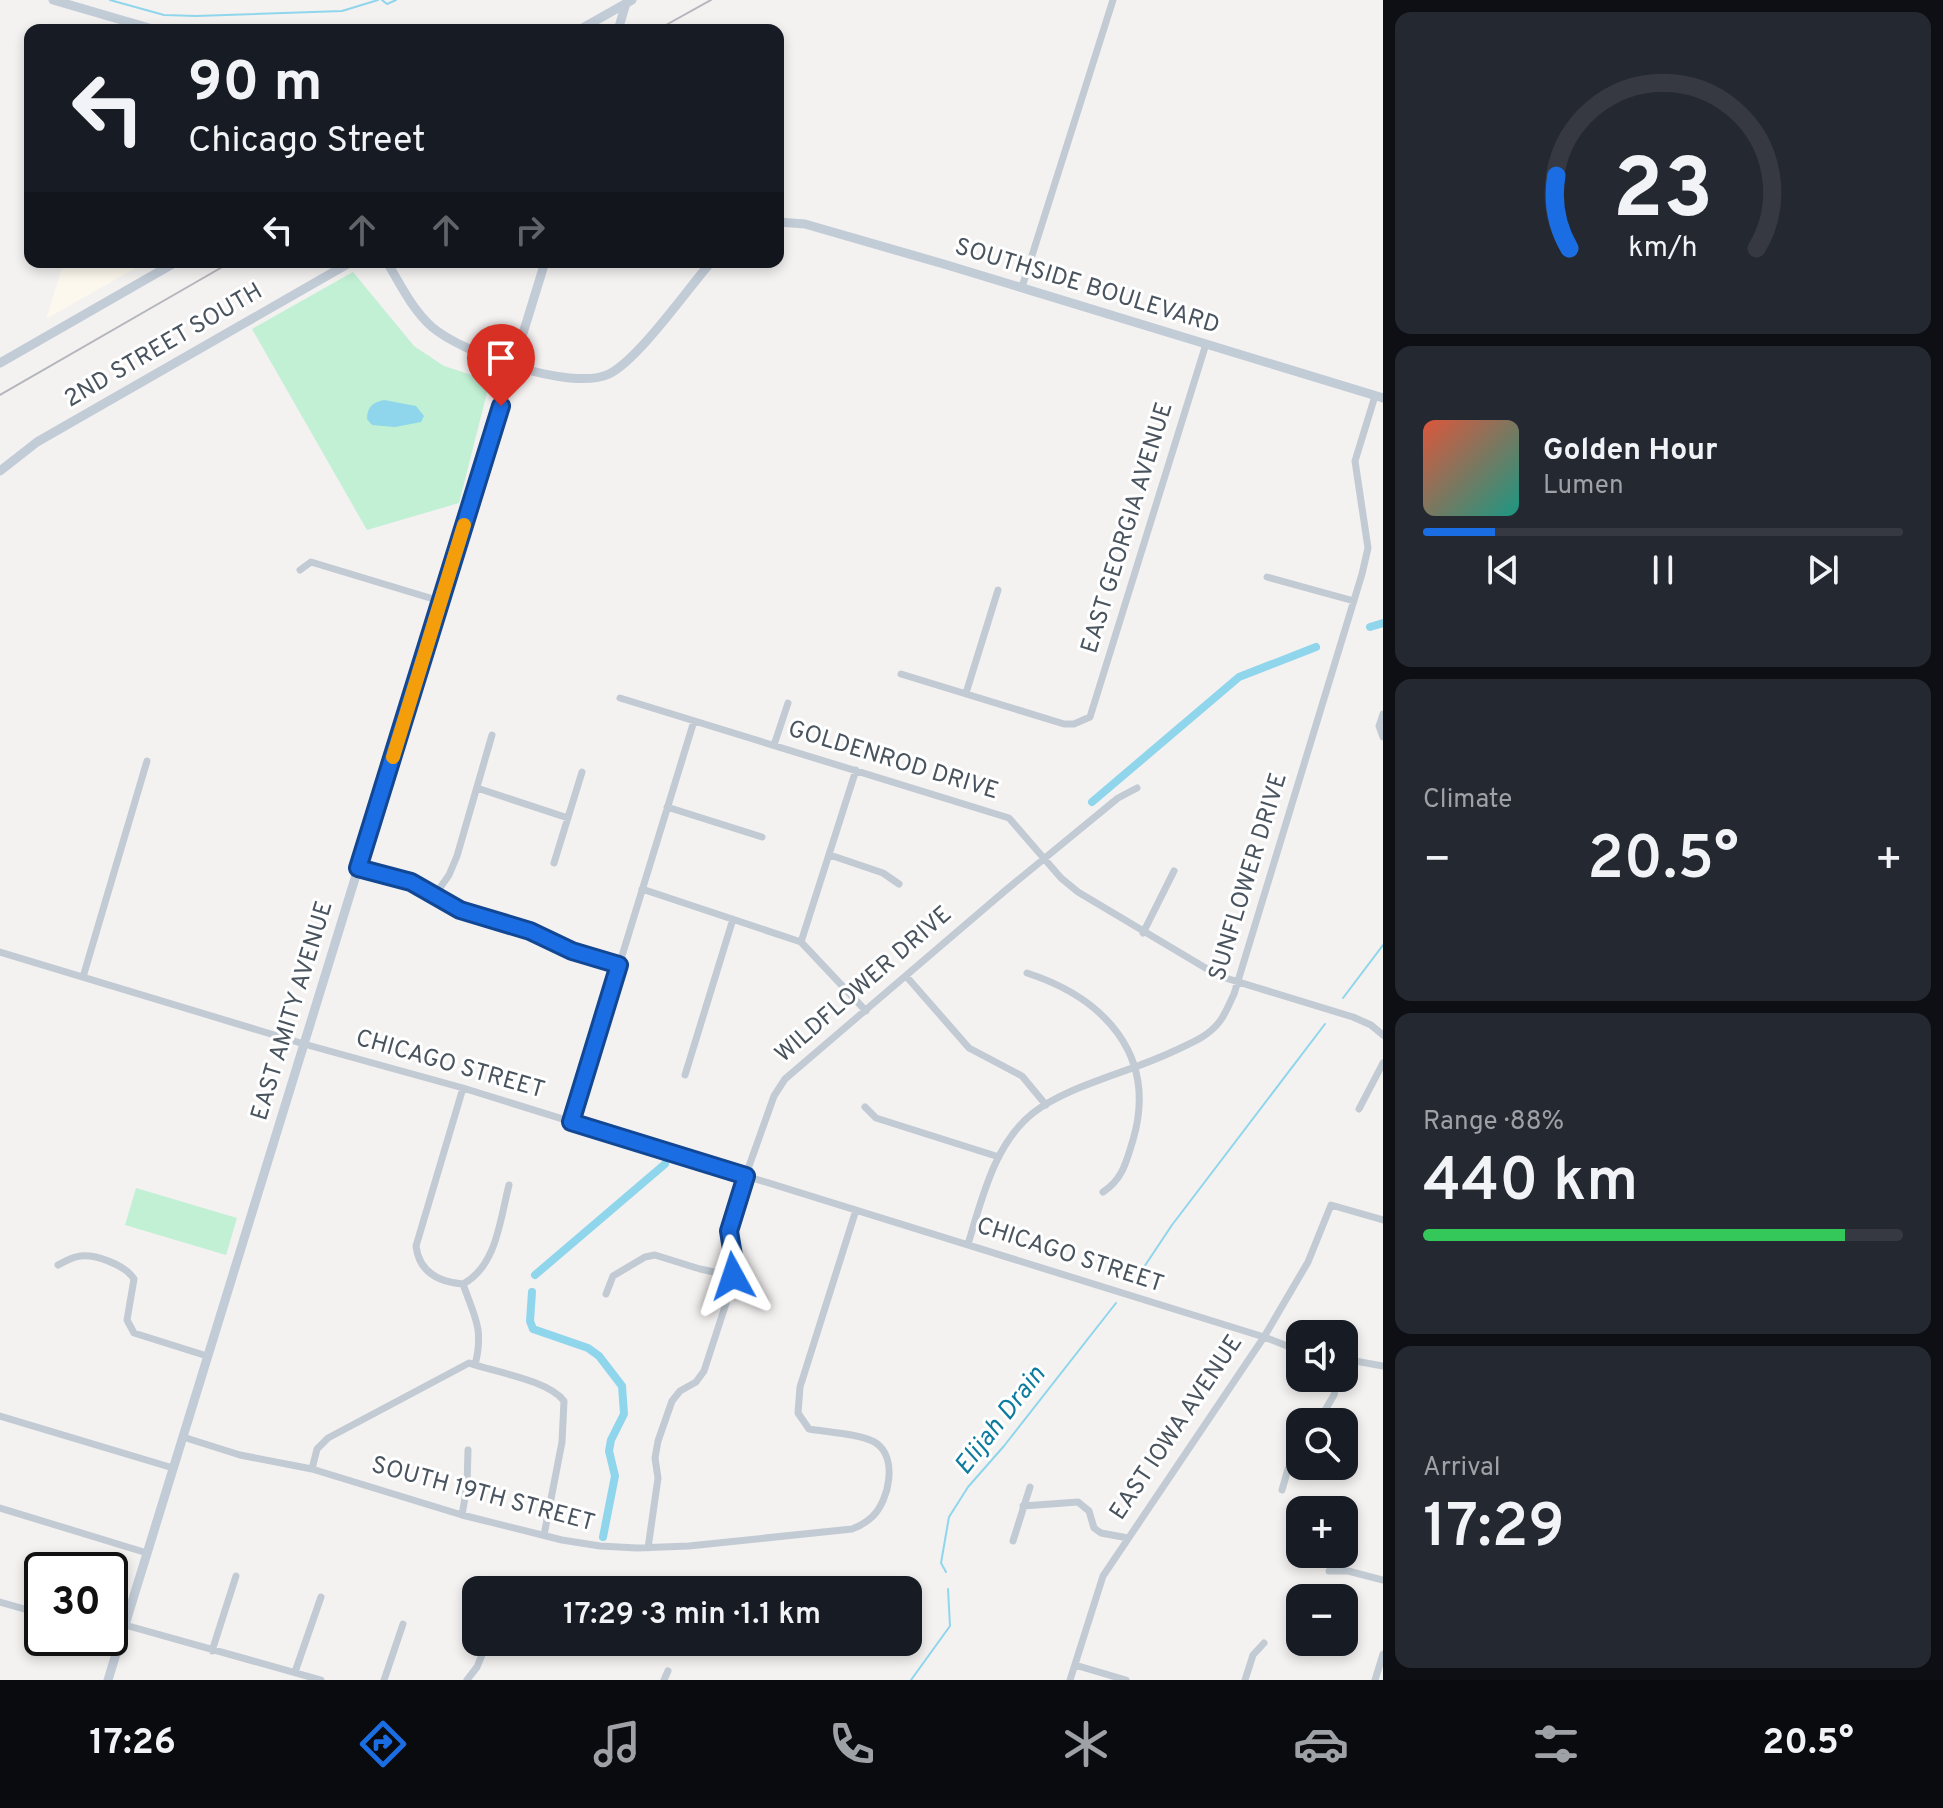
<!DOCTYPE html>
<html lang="en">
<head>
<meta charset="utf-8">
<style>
	:root { --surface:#171b24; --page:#242831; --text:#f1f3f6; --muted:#9ea1a6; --line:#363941; --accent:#1b6de4 }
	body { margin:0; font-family:Overpass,sans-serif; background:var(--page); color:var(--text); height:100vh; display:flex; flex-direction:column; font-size:30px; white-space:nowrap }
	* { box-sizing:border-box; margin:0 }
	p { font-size:26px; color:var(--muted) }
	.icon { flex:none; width:44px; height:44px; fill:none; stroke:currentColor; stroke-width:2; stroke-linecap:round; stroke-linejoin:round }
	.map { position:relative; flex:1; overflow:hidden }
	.sheet { display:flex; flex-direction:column; gap:12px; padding:12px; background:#0d0f14; width:560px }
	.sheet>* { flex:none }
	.top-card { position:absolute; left:24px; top:24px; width:760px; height:244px; border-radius:16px; box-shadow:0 4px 12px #0003; background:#171b24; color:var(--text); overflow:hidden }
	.buttons { position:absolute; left:1286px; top:1320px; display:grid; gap:16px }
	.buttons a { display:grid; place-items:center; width:72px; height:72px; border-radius:16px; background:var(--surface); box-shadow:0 4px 12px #0003; font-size:40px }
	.speed { position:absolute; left:24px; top:1552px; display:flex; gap:16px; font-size:40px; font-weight:700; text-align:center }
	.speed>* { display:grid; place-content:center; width:104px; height:104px; border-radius:50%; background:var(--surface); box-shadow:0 4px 12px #0003; line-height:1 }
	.speed .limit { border:4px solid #111; border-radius:12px; background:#fff; color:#111 }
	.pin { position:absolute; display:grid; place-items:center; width:68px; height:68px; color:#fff; margin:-82px -34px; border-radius:50% 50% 50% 0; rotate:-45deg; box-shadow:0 0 8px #0007 }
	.pin .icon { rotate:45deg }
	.me { position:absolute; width:88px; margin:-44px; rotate:355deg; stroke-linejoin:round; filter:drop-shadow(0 0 6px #0008) }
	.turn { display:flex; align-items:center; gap:28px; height:168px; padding:0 32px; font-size:36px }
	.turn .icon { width:104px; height:104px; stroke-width:2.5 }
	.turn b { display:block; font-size:56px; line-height:68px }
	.lanes { display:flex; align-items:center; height:76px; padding:0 32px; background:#0003; justify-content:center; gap:40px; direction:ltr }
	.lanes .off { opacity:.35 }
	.big { font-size:60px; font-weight:600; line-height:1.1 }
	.sheet .card { flex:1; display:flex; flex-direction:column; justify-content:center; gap:12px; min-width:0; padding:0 28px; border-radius:16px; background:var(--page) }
	.sheet .dial { align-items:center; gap:0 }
	.dial svg { height:208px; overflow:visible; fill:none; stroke:var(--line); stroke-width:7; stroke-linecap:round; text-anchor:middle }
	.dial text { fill:var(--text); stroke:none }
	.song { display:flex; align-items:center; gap:24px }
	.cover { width:96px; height:96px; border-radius:12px; background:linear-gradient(135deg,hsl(10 70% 55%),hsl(170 70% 35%)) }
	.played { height:8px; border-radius:4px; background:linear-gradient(90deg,var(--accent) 15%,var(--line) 15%) }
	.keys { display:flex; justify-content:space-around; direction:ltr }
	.heat { display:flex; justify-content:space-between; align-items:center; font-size:44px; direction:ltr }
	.charge { height:12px; border-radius:6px; background:linear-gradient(90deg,#34c759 88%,var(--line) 0) }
	.trip { position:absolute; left:462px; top:1576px; width:460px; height:80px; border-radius:16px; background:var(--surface); box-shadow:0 4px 12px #0003; font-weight:600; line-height:80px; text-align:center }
	.tabs { display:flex; height:128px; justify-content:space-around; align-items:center; background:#090b0e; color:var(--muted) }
	.tabs .icon { width:56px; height:56px }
	.tabs .selected { color:var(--accent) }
	.tabs b { font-size:36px; color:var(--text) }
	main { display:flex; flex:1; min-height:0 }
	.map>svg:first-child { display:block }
</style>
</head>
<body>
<main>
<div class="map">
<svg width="1383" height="1680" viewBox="0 0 1383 1680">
	<rect width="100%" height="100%" fill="#f4f1f1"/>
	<path fill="#fcf8ed" d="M 64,262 L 146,262 L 46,319 Z"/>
	<path fill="#c1f0d4" d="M 353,272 L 414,346 L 444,366 L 490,381 L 459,503 L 367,530 L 252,329 Z
		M 136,1188 L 237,1218 L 226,1255 L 125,1225 Z"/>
	<path fill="#8fd6ec" d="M 384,400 L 416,406 L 424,416 L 421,422 L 395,427 L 372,425 L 367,419 C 367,407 373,402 384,400 Z"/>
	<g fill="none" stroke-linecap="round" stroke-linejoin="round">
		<path stroke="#8fd6ec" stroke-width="2" d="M 110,0 L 164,15 L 196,16 L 342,11 L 378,0
			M 382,0 L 387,4 L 396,0
			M 1343,998 L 1383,945
			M 1134,1282 L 1172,1225 L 1325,1024
			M 946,1572 L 941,1563 L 949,1517 L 968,1487 L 1004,1446 L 1116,1303
			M 911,1680 L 950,1626 L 948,1589"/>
		<path stroke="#8fd6ec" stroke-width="8" d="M 1370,627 L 1383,623
			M 1092,802 L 1239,677 L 1316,647
			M 535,1275 L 665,1164
			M 532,1292 L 530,1321 L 533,1329 L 588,1348 L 599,1356 L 622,1386 L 624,1414 L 611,1440 L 609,1451 L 615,1476 L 603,1537"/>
		<path stroke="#c2cbd3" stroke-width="7" d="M 1022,287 L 1113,0
			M 300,570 L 311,562 L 440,601
			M 1267,577 L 1354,601
			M 901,674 L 1064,724 L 1074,724 L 1090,717 L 1206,344
			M 966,693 L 998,590
			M 620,698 L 1009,818 L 1061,878 L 1078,892 L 1219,976 L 1353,1017 L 1371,1025 L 1383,1035
			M 1383,714 L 1379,726 L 1383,737
			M 774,745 L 788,703
			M 477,788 L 568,818
			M 667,807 L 762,837
			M 830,855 L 883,873 L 899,884
			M 554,863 L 582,772
			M 358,868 L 411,882 L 460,910 L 530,931 L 572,951 L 619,965
			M 642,889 L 801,942 L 866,1011
			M 435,895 L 449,875 L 457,856 L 492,735
			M 1143,933 L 1174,871
			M 801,942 L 856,770
			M 0,952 L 304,1044 L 463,1088 L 1264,1337 L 1300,1351
			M 1027,973 C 1104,998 1158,1055 1133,1140 C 1126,1162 1123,1179 1103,1192
			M 906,976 L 969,1048 L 1022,1076 L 1046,1105
			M 83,977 L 147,761
			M 685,1075 L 733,919
			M 463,1088 L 416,1246 C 419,1272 439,1282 463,1284
			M 865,1107 L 876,1118 L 999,1157
			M 1359,1109 L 1383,1063
			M 571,1122 L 694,721
			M 968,1244 C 982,1199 994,1144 1033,1113 C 1069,1085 1131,1072 1174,1051 C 1191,1043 1208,1037 1220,1021 C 1226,1013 1230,1002 1234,994 L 1362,574 L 1368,548 L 1355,461 L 1375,396
			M 58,1265 C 64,1262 70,1258 76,1257 C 93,1252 125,1265 134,1279 L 127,1320 L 134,1333 L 207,1356
			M 463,1284 C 497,1266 500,1219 509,1185
			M 463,1284 C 475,1318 484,1329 475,1365
			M 606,1294 L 613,1276 L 645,1257 L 655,1255 L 700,1269 L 733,1276
			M 1344,1359 L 1383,1366
			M 0,1416 L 173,1468
			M 1318,1422 L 1334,1395 L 1338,1378
			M 183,1437 L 240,1455 L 312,1469 L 462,1515 L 562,1540 L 600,1546 L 637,1548 L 689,1546 L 852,1529 C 860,1526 867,1522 873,1516 C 889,1500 898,1458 876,1443 C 863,1434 826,1432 809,1429 L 798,1413 L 800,1387 L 856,1210
			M 312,1469 L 317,1449 L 328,1438 L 469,1363 C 494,1372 548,1380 564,1401 L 562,1442 L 544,1535
			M 1282,1490 L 1288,1469 L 1300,1449
			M 1023,1506 L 1078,1502 L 1089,1511 L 1094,1528 L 1101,1533 L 1128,1538
			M 0,1508 L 147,1553
			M 462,1515 L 467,1486 L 468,1450
			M 1013,1541 L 1030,1487
			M 648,1548 L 658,1478 L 655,1458 L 658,1441 L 672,1401 L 680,1391 L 696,1382 L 704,1371 L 732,1285 L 734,1262 L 729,1231 L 738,1197 L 774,1096 L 785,1079 L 1006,890 L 1118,798 L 1137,788
			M 1329,1571 L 1348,1571 L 1383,1580
			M 0,1602 L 42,1614
			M 125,1625 L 321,1680
			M 212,1651 L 236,1576
			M 1075,1665 L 1126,1680
			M 295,1672 L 321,1597
			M 384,1680 L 403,1624
			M 467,1680 L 477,1667 L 484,1650
			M 664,1680 L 668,1671
			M 1070,1680 L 1103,1576 L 1264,1337 L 1308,1262 L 1331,1205 L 1383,1220
			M 1245,1680 L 1253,1655 L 1264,1643
			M 1375,1680 L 1383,1654"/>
		<path stroke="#c2ccd7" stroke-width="9" d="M 53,0 L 156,30
			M 579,30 L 632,0
			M 778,222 L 805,224 L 947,265 L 1383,398
			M 387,262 C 400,284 412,309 432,327 C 462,353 571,392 609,374 C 638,360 687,290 711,262
			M 0,363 L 176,262
			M 0,471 L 37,442 L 351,262
			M 108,1680 L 545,262"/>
		<path stroke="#b3b6bb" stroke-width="2" d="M 657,30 L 711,0
			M 0,395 L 231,262"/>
		<path stroke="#c2ccd7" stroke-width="9" d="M 618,30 L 627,0"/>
	</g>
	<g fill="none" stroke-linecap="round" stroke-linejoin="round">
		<defs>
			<path id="route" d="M 501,406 L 358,868 L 411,882 L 460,910 L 530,931 L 572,951 L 619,965 L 571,1122 L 746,1176 L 729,1231 L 734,1262 L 733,1276"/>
		</defs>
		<use href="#route" stroke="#124794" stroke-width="20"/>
		<use href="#route" stroke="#1b6de4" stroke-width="14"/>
		<path stroke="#f59e0b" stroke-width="14" d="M 393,757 L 464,525"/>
	</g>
	<g text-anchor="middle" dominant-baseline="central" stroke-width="6" stroke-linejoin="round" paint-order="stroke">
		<g font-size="24" fill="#49545f" stroke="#fff">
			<text transform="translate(1087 287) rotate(17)">SOUTHSIDE BOULEVARD</text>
			<text transform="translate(164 346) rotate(-30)">2ND STREET SOUTH</text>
			<text transform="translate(1128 528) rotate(-73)">EAST GEORGIA AVENUE</text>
			<text transform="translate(893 761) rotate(17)">GOLDENROD DRIVE</text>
			<text transform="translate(1249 877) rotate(-73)">SUNFLOWER DRIVE</text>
			<text transform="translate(864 985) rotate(-41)">WILDFLOWER DRIVE</text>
			<text transform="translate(293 1011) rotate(-73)">EAST AMITY AVENUE</text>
			<text transform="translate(450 1065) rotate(16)">CHICAGO STREET</text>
			<text transform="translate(1070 1256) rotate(18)">CHICAGO STREET</text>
			<text transform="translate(1177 1428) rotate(-56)">EAST IOWA AVENUE</text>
			<text transform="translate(483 1495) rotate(15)">SOUTH 19TH STREET</text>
		</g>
		<g font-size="26" font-style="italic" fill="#0d7b9e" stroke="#fff">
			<text transform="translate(1001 1421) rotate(-52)">Elijah Drain</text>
		</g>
	</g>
</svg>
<div class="buttons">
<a><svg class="icon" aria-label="sound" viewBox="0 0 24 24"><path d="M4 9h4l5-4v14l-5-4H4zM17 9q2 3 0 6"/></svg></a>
<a><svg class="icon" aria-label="search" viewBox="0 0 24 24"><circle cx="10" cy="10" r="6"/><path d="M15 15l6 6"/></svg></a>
<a>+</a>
<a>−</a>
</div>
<div class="speed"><div class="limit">30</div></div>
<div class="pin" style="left:501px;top:406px;background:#d93025"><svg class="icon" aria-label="arrive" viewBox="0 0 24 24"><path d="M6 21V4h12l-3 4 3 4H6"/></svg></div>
<svg class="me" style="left:733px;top:1276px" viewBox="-20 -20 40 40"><path d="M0-17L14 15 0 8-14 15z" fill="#1b6de4" stroke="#fff" stroke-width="4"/></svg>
<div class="trip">17:29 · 3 min · 1.1 km</div>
<div class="top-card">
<div class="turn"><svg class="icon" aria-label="left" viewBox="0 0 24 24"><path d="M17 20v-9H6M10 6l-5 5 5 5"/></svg><div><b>90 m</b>Chicago Street</div></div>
<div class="lanes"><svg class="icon" aria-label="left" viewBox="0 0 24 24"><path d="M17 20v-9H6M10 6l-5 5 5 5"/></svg><svg class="icon off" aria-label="ahead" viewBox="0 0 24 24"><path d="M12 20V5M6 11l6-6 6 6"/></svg><svg class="icon off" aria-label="ahead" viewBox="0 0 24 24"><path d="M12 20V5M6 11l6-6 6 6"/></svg><svg class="icon off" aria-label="right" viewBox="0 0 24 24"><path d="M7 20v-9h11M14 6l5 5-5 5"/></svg></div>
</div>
</div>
<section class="sheet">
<div class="card dial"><svg viewBox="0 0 100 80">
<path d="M14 69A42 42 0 1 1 86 69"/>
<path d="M14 69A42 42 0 0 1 9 41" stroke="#1b6de4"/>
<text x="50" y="56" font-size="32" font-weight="700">23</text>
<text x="50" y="72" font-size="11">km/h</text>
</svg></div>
<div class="card">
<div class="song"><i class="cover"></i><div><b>Golden Hour</b><p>Lumen</p></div></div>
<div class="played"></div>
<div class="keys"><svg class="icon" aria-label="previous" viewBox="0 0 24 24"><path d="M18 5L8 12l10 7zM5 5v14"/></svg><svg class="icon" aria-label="pause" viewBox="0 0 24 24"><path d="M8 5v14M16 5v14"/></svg><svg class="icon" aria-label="next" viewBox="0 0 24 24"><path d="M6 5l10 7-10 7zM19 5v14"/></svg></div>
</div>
<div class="card"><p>Climate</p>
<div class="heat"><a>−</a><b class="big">20.5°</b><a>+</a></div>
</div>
<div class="card"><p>Range · 88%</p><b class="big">440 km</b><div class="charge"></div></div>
<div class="card"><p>Arrival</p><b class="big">17:29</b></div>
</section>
</main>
<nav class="tabs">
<b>17:26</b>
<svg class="icon selected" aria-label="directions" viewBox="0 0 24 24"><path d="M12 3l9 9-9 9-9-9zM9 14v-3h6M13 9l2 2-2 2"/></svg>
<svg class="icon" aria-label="music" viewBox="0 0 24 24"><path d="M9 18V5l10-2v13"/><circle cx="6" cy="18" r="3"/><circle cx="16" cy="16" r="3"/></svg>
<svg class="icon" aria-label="phone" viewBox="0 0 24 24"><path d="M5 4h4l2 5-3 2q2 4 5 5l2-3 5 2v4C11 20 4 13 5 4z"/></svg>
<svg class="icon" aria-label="climate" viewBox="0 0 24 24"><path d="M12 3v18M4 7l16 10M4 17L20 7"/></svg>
<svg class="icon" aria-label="car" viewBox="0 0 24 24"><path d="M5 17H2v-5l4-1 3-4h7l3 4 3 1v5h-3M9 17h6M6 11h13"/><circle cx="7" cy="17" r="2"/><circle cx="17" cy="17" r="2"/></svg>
<svg class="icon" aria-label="filters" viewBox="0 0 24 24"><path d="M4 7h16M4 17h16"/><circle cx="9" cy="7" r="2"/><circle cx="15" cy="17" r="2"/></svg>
<b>20.5°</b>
</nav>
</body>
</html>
